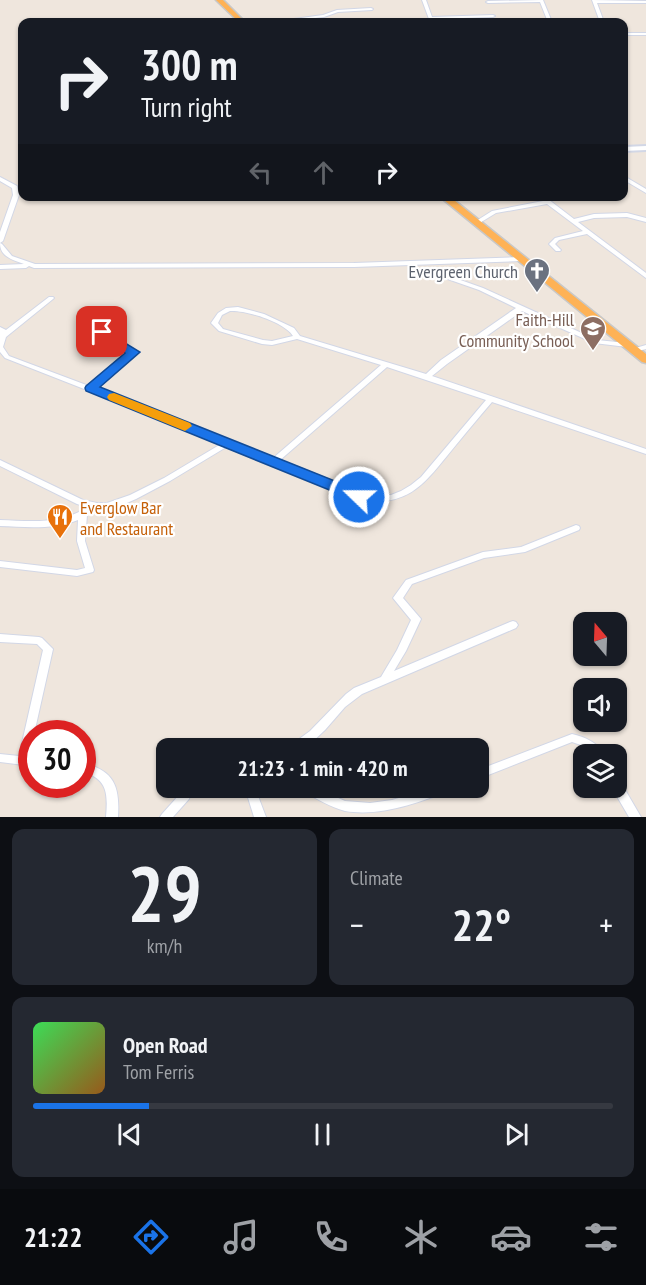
<!DOCTYPE html>
<html lang="en">
<head>
<meta charset="utf-8">
<style>
	:root { --surface:#171b24; --page:#242831; --text:#f1f3f6; --muted:#9ea1a6; --line:#363941; --accent:#1a73e8 }
	body { margin:0; font-family:"PT Sans Narrow",sans-serif; background:var(--page); color:var(--text); height:100vh; display:flex; flex-direction:column; font-size:22px; white-space:nowrap }
	* { box-sizing:border-box; margin:0 }
	p { font-size:20px; color:var(--muted) }
	.icon { flex:none; width:33px; height:33px; fill:none; stroke:currentColor; stroke-width:2; stroke-linecap:round; stroke-linejoin:round }
	.map { position:relative; height:817px; overflow:hidden }
	.sheet { display:flex; flex-direction:column; gap:12px; padding:12px; background:#0d0f14; flex:1 }
	.sheet>* { flex:none }
	.guide { position:absolute; left:18px; top:18px; width:610px; height:183px; border-radius:12px; box-shadow:0 2px 4px #0004; background:#171b24; color:var(--text); overflow:hidden }
	.needle { width:39px; rotate:341deg }
	.controls { position:absolute; left:573px; top:612px; display:grid; gap:12px }
	.controls a { display:grid; place-items:center; width:54px; height:54px; border-radius:12px; background:var(--surface); box-shadow:0 2px 4px #0004; font-size:30px }
	.speed { position:absolute; left:18px; top:720px; display:flex; gap:12px; font-size:30px; font-weight:700; text-align:center }
	.speed>* { display:grid; place-content:center; width:78px; height:78px; border-radius:50%; background:var(--surface); box-shadow:0 2px 4px #0004; line-height:1 }
	.speed .limit { border:9px solid #d22; background:#fff; color:#111 }
	.pin { position:absolute; display:grid; place-items:center; width:51px; height:51px; color:#fff; margin:-26px; border-radius:12px; box-shadow:0 3px 9px #0006 }
	.me { position:absolute; width:66px; margin:-33px; rotate:292deg; stroke-linejoin:round; filter:drop-shadow(0 0 4px #0008) }
	.turn { display:flex; align-items:center; gap:21px; height:126px; padding:0 24px; font-size:27px }
	.turn .icon { width:78px; height:78px; stroke-width:2.5 }
	.turn b { display:block; font-size:42px; line-height:51px }
	.lanes { display:flex; align-items:center; height:57px; padding:0 24px; background:#0003; justify-content:center; gap:30px; direction:ltr }
	.lanes .off { opacity:.35 }
	.big { font-size:45px; font-weight:700; line-height:1.1 }
	.sheet .card { flex:1; display:flex; flex-direction:column; justify-content:center; gap:9px; min-width:0; padding:0 21px; border-radius:12px; background:var(--page) }
	.sheet .dial { align-items:center; gap:0 }
	.dial b { font-size:78px; line-height:1 }
	.song { display:flex; align-items:center; gap:18px }
	.cover { width:72px; height:72px; border-radius:9px; background:linear-gradient(135deg,hsl(130 70% 55%),hsl(30 70% 35%)) }
	.played { height:6px; border-radius:3px; background:linear-gradient(90deg,var(--accent) 20%,var(--line) 20%) }
	.keys { display:flex; justify-content:space-around; direction:ltr }
	.heat { display:flex; justify-content:space-between; align-items:center; font-size:33px; direction:ltr }
	.sheet .tiles { flex:1; display:grid; gap:12px; grid-template-columns:1fr 1fr }
	.card:last-child { grid-column:span 2 }
	.trip { position:absolute; left:156px; top:738px; width:333px; height:60px; border-radius:12px; background:var(--surface); box-shadow:0 2px 4px #0004; font-weight:700; line-height:60px; text-align:center }
	.tabs { display:flex; height:96px; justify-content:space-around; align-items:center; background:#090b0e; color:var(--muted) }
	.tabs .icon { width:42px; height:42px }
	.tabs .selected { color:var(--accent) }
	.tabs b { font-size:27px; color:var(--text) }
	.map>svg:first-child { display:block }
</style>
</head>
<body>
<div class="map">
<svg width="646" height="817" viewBox="0 0 646 817">
	<rect width="100%" height="100%" fill="#efe6dd"/>
	<g fill="none" stroke-linecap="round" stroke-linejoin="round">
		<defs>
			<path id="minor" d="M 422,0 L 426,0 L 432,17 L 493,15 L 495,16 L 493,17 L 433,19 L 434,21 L 432,22 L 430,21 L 373,21 L 371,20 L 373,19 L 429,19 Z
				M 543,0 L 552,22 L 548,22 L 540,2 L 488,3 L 486,2 L 488,1 Z
				M 592,0 L 646,1 L 646,3 L 597,3 L 604,22 L 600,22 Z
				M 371,8 L 373,9 L 372,10 L 338,12 L 324,17 L 280,22 L 272,22 L 323,15 L 337,10 Z
				M 624,33 L 646,33 L 646,35 L 624,35 Z
				M 624,176 L 646,189 L 646,193 L 624,180 Z
				M 0,177 L 17,186 L 19,195 L 3,241 L 0,243 L 0,232 L 13,195 L 12,188 L 0,181 Z
				M 538,196 L 544,196 L 574,219 L 594,214 L 627,213 L 646,218 L 646,222 L 627,217 L 594,218 L 578,222 L 646,273 L 646,278 L 587,234 L 559,240 L 555,244 L 561,250 L 560,251 L 556,251 L 549,244 L 555,238 L 583,231 L 547,204 L 496,213 L 478,224 L 474,224 L 473,223 L 492,211 L 543,201 Z
				M 0,243 L 2,244 L 12,256 L 35,264 L 354,263 L 522,257 L 525,259 L 522,261 L 354,267 L 34,268 L 29,266 L 26,268 L 0,269 L 0,265 L 24,264 C 13,260 0,257 0,243 Z
				M 438,272 L 483,288 L 597,340 L 627,343 L 630,345 L 627,347 L 594,343 L 522,311 L 447,364 L 432,376 L 646,449 L 646,454 L 492,402 C 480,416 468,430 456,445 C 426,481 410,510 356,499 L 228,446 L 170,481 L 136,499 L 122,505 L 107,509 L 96,509 L 87,515 L 85,541 L 94,570 L 93,572 L 77,576 L 0,567 L 0,561 L 77,570 L 85,568 L 77,541 L 78,520 C 53,530 26,527 0,526 L 0,520 C 30,521 62,525 87,507 L 77,504 L 0,466 L 0,460 L 83,500 L 97,503 L 107,503 L 130,495 L 164,478 L 221,444 L 148,414 L 5,358 L 0,352 L 0,327 L 6,330 L 49,297 L 53,297 L 54,298 L 53,299 L 6,337 L 3,347 L 9,356 L 89,386 L 129,352 L 99,332 L 100,331 L 104,331 L 138,352 L 95,388 L 154,410 L 272,459 L 381,365 L 297,339 L 272,345 L 262,344 L 219,331 L 211,323 L 218,313 L 226,308 L 238,307 L 264,314 L 294,328 L 300,336 L 426,374 L 441,360 L 516,308 L 479,290 L 436,275 L 435,274 ZM 230,311 C 246,310 284,322 293,336 L 272,341 L 263,340 L 223,329 L 218,323 L 222,315 ZM 387,367 L 486,400 L 421,477 L 411,485 L 401,491 L 391,495 L 376,496 L 360,494 L 279,461 Z
				M 646,345 L 646,349 L 634,352 L 631,350 L 632,349 Z
				M 576,525 L 579,526 L 580,528 L 579,530 L 525,552 L 484,558 L 412,584 L 403,598 L 421,619 L 406,651 L 394,671 L 510,622 L 513,621 L 516,622 L 518,625 L 516,628 L 362,694 L 345,707 L 325,730 L 309,745 L 303,748 L 290,748 L 291,745 L 310,731 L 346,694 L 354,688 L 381,677 L 397,650 L 411,620 L 393,598 L 406,580 L 483,552 L 521,547 Z
				M 0,634 L 39,637 L 42,638 L 53,649 L 34,734 L 32,734 L 32,746 L 29,757 L 32,757 L 32,766 L 0,762 L 0,754 L 19,756 L 43,650 L 37,644 L 0,642 Z
				M 572,734 C 585,737 597,742 604,754 L 592,754 L 581,745 L 572,742 L 478,779 L 478,770 Z
				M 82,763 C 114,770 120,786 118,817 L 106,817 C 108,795 108,778 82,772 Z
				M 616,779 L 620,781 L 641,817 L 629,817 L 612,788 L 616,788 Z
				M 182,788 L 192,788 L 189,799 L 173,817 L 160,817 L 162,814 L 180,794 Z
				M 245,788 L 255,788 L 266,817 L 254,817 Z
				M 302,788 L 316,788 L 345,801 L 370,803 L 392,800 L 433,788 L 450,788 L 449,791 C 417,803 380,817 345,811 C 330,807 317,799 303,791 Z"/>
			<path id="secondary" d="M 646,146 L 646,150 L 624,151 L 624,147 Z"/>
			<path id="trunk" d="M 216,0 L 223,0 L 245,22 L 239,22 Z
				M 439,196 L 449,196 L 646,354 L 646,363 L 642,362 Z"/>
		</defs>
		<use href="#minor" stroke="#d2d7e6" stroke-width="2"/>
		<use href="#secondary" stroke="#d2d7e6" stroke-width="4"/>
		<use href="#trunk" stroke="#c8c8c8" stroke-width="3"/>
		<use href="#minor" fill="#fff" fill-rule="evenodd"/>
		<use href="#secondary" fill="#fff" fill-rule="evenodd"/>
		<use href="#trunk" fill="#feb256" fill-rule="evenodd"/>
	</g>
	<path fill="#1a73e8" stroke="#114b97" stroke-width="1.5" d="M 102,329 L 140,352 L 100,387 L 365,493 L 367,497 L 365,500 L 354,500 L 86,391 L 85,388 L 86,386 L 125,353 L 97,335 L 96,332 Z"/>
	<path fill="#f59e0b" d="M 114,393 L 190,423 L 192,426 L 185,431 L 180,429 L 109,400 L 107,397 L 109,394 Z"/>
	<defs>
		<symbol id="church-pin" viewBox="-11 -11 22 30"><path d="M0 17L-7.5 6A9.5 9.5 0 1 1 7.5 6Z" fill="#6b7280" stroke="#fff"/><path d="M-1.2-6h2.4v3.5h3.3v2.4h-3.3V6h-2.4V-.1h-3.3v-2.4h3.3Z" fill="#fff"/></symbol>
		<symbol id="school-pin" viewBox="-11 -11 22 30"><path d="M0 17L-7.5 6A9.5 9.5 0 1 1 7.5 6Z" fill="#8d6e63" stroke="#fff"/><path d="M0-5L7-2L0 1L-7-2ZM-4 1L0 2.5L4 1V4Q0 6-4 4Z" fill="#fff"/></symbol>
		<symbol id="restaurant-pin" viewBox="-11 -11 22 30"><path d="M0 17L-7.5 6A9.5 9.5 0 1 1 7.5 6Z" fill="#e8710a" stroke="#fff"/><path d="M-5-6h1v4h1v-4h1v4h1v-4h1v5L-1.5 .5V6h-2V.5L-5-1ZM5-6V6H3V1.5H1.5Q1.5-4 5-6Z" fill="#fff"/></symbol>
	</defs>
	<g fill-rule="evenodd">
		<use href="#church-pin" x="522" y="256" width="30" height="40"/>
		<use href="#school-pin" x="578" y="314" width="30" height="40"/>
		<use href="#restaurant-pin" x="45" y="502" width="30" height="40"/>
	</g>
	<g text-anchor="middle" dominant-baseline="central" stroke-width="4.5" stroke-linejoin="round" paint-order="stroke">
		<g font-size="18" fill="#5b616d" stroke="#fff" text-anchor="end">
			<text x="518" y="271">Evergreen Church</text>
		</g>
		<g font-size="18" fill="#785e54" stroke="#fff" text-anchor="end">
			<text x="574" y="319">Faith-Hill<tspan x="574" dy="21">Community School</tspan></text>
		</g>
		<g font-size="18" fill="#c56008" stroke="#fff" text-anchor="start">
			<text x="80" y="507">Everglow Bar<tspan x="80" dy="21">and Restaurant</tspan></text>
		</g>
	</g>
</svg>
<div class="controls">
<a><svg class="needle" viewBox="-14 -14 28 28"><path d="M0-13l5 13h-10z" fill="#e53935"/><path d="M0 13l5-13h-10z" fill="#9ea1a6"/></svg></a>
<a><svg class="icon" aria-label="sound" viewBox="0 0 24 24"><path d="M4 9h4l5-4v14l-5-4H4zM17 9q2 3 0 6"/></svg></a>
<a><svg class="icon" aria-label="layers" viewBox="0 0 24 24"><path d="M12 4l9 5-9 5-9-5zM3 14l9 5 9-5"/></svg></a>
</div>
<div class="speed"><div class="limit">30</div></div>
<div class="pin" style="left:102px;top:332px;background:#d93025"><svg class="icon" aria-label="arrive" viewBox="0 0 24 24"><path d="M6 21V4h12l-3 4 3 4H6"/></svg></div>
<svg class="me" style="left:359px;top:497px" viewBox="-20 -20 40 40"><circle r="17" fill="#1a73e8" stroke="#fff" stroke-width="3"/><path d="M0-11L8 9 0 5-8 9z" fill="#fff"/></svg>
<div class="trip">21:23 · 1 min · 420 m</div>
<div class="guide">
<div class="turn"><svg class="icon" aria-label="right" viewBox="0 0 24 24"><path d="M7 20v-9h11M14 6l5 5-5 5"/></svg><div><b>300 m</b>Turn right</div></div>
<div class="lanes"><svg class="icon off" aria-label="left" viewBox="0 0 24 24"><path d="M17 20v-9H6M10 6l-5 5 5 5"/></svg><svg class="icon off" aria-label="ahead" viewBox="0 0 24 24"><path d="M12 20V5M6 11l6-6 6 6"/></svg><svg class="icon" aria-label="right" viewBox="0 0 24 24"><path d="M7 20v-9h11M14 6l5 5-5 5"/></svg></div>
</div>
</div>
<section class="sheet">
<div class="tiles">
<div class="card dial"><b>29</b><p>km/h</p></div>
<div class="card"><p>Climate</p>
<div class="heat"><a>−</a><b class="big">22°</b><a>+</a></div>
</div>
<div class="card">
<div class="song"><i class="cover"></i><div><b>Open Road</b><p>Tom Ferris</p></div></div>
<div class="played"></div>
<div class="keys"><svg class="icon" aria-label="previous" viewBox="0 0 24 24"><path d="M18 5L8 12l10 7zM5 5v14"/></svg><svg class="icon" aria-label="pause" viewBox="0 0 24 24"><path d="M8 5v14M16 5v14"/></svg><svg class="icon" aria-label="next" viewBox="0 0 24 24"><path d="M6 5l10 7-10 7zM19 5v14"/></svg></div>
</div>
</div>
</section>
<nav class="tabs">
<b>21:22</b>
<svg class="icon selected" aria-label="directions" viewBox="0 0 24 24"><path d="M12 3l9 9-9 9-9-9zM9 14v-3h6M13 9l2 2-2 2"/></svg>
<svg class="icon" aria-label="music" viewBox="0 0 24 24"><path d="M9 18V5l10-2v13"/><circle cx="6" cy="18" r="3"/><circle cx="16" cy="16" r="3"/></svg>
<svg class="icon" aria-label="phone" viewBox="0 0 24 24"><path d="M5 4h4l2 5-3 2q2 4 5 5l2-3 5 2v4C11 20 4 13 5 4z"/></svg>
<svg class="icon" aria-label="climate" viewBox="0 0 24 24"><path d="M12 3v18M4 7l16 10M4 17L20 7"/></svg>
<svg class="icon" aria-label="car" viewBox="0 0 24 24"><path d="M5 17H2v-5l4-1 3-4h7l3 4 3 1v5h-3M9 17h6M6 11h13"/><circle cx="7" cy="17" r="2"/><circle cx="17" cy="17" r="2"/></svg>
<svg class="icon" aria-label="filters" viewBox="0 0 24 24"><path d="M4 7h16M4 17h16"/><circle cx="9" cy="7" r="2"/><circle cx="15" cy="17" r="2"/></svg>
</nav>
</body>
</html>
